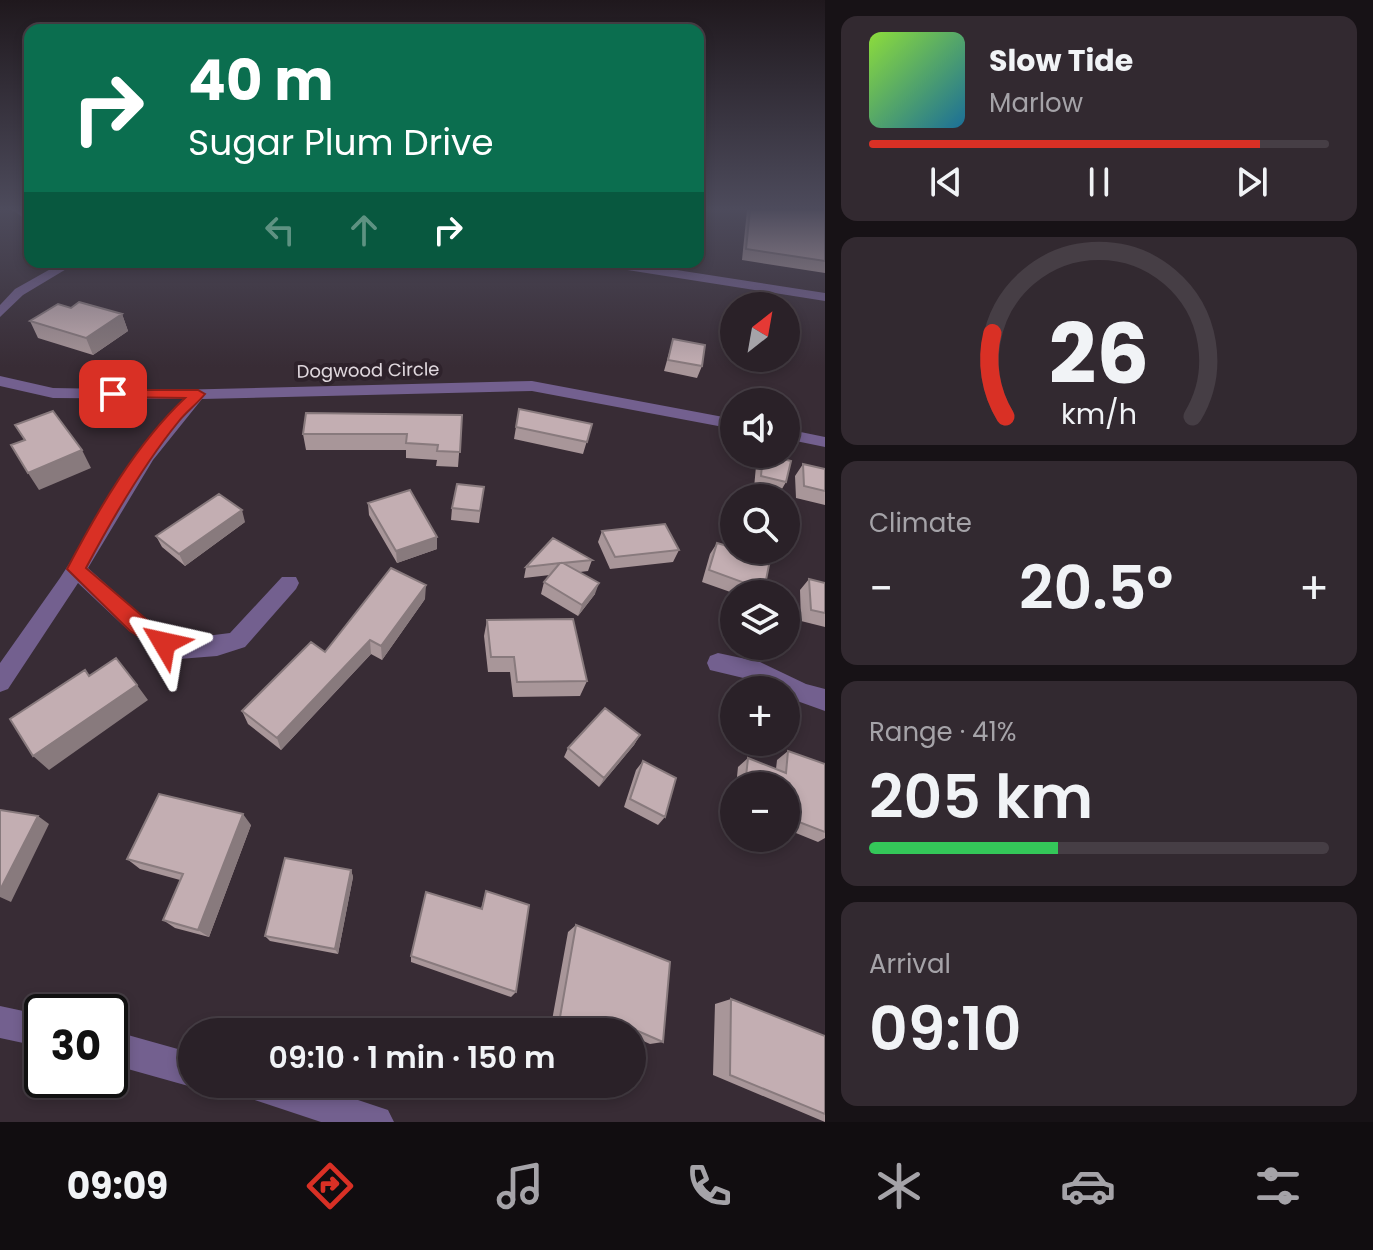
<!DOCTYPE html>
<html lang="en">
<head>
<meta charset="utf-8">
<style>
	:root { --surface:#2a2128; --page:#322930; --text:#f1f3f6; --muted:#a5a3a8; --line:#463e45; --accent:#d93025 }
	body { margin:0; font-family:Poppins,sans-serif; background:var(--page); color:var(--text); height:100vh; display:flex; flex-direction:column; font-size:30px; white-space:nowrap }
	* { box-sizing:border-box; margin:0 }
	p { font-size:26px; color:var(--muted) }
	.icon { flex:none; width:44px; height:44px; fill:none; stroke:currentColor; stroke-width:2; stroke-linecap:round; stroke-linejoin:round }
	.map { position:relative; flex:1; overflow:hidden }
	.side { display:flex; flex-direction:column; gap:16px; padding:16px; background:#171216; width:548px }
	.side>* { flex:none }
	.hud { position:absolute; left:24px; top:24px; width:680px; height:244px; border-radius:16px; box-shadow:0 4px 12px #0003,0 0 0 2px var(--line); background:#0b6e4f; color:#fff; overflow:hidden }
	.needle { width:52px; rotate:31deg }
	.controls { position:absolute; left:720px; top:292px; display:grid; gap:16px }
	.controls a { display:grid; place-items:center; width:80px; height:80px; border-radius:50%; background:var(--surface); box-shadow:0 4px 12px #0003,0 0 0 2px var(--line); font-size:40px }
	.speed { position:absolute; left:24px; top:994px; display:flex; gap:16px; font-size:40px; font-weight:700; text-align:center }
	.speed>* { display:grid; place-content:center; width:104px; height:104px; border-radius:50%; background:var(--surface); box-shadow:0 4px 12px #0003,0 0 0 2px var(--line); line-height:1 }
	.speed .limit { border:4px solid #111; border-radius:12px; background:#fff; color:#111 }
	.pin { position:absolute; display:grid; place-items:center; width:68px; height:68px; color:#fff; margin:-34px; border-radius:16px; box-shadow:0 4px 12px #0006 }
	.me { position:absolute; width:88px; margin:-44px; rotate:306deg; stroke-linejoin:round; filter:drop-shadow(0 0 6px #0008) }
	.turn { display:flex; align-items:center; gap:28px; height:168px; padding:0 32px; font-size:36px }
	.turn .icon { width:104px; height:104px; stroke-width:2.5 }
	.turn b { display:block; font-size:56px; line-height:68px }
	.lanes { display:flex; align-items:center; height:76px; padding:0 32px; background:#0003; justify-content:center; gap:40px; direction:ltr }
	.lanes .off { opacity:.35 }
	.big { font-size:60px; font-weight:600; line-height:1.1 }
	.side .widget { flex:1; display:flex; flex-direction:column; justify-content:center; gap:12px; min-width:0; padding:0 28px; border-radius:16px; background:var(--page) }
	.side .dial { align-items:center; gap:0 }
	.dial svg { height:208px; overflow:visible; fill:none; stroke:var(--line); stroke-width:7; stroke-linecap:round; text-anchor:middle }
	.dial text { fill:var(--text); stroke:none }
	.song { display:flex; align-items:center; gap:24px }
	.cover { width:96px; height:96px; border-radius:12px; background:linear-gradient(135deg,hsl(90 70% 55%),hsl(200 70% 35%)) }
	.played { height:8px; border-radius:4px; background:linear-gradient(90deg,var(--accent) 85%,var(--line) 85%) }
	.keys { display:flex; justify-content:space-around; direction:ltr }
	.heat { display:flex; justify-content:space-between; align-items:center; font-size:44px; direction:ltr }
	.charge { height:12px; border-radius:6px; background:linear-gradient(90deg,#34c759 41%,var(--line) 0) }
	.trip { position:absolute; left:178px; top:1018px; width:468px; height:80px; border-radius:40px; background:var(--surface); box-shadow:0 4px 12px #0003,0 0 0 2px var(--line); font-weight:600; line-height:80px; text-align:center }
	.menu { display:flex; height:128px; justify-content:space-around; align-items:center; background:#110d10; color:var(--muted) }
	.menu .icon { width:56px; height:56px }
	.menu .on { color:var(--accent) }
	.menu b { font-size:36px; color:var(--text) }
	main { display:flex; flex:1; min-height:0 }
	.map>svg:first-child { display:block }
</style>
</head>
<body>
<main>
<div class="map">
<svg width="825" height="1122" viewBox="0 0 825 1122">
	<rect width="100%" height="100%" fill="#382c35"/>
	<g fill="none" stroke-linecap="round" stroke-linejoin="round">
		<path fill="#73608f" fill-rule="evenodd" d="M 12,210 L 24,210 L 30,214 L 30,222 Z
			M 63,262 L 78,262 L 23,295 L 0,317 L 0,305 L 15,289 Z
			M 596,262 L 625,262 L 825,293 L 825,301 L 602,266 Z
			M 0,376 L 53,388 L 172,390 L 532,381 L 734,419 L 734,429 L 532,391 L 202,399 L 153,460 L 88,568 L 145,619 L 182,639 L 230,633 L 282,577 L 296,577 L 299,583 L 296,589 L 245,647 L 217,656 L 179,659 L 129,631 L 78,583 L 8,689 L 0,692 L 0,663 L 60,578 L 141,452 L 184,399 L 53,398 L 0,386 Z
			M 786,429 L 825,437 L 825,447 L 786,439 Z
			M 718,653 L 760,662 L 806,684 L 825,689 L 825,711 L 786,697 L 786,690 L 772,690 L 756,681 L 710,670 L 707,663 L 710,656 Z
			M 0,1006 L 42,1015 L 42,1047 L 0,1038 Z
			M 110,1030 L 192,1053 L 192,1084 L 199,1084 L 192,1087 L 110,1064 Z
			M 238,1084 L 310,1084 L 388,1110 L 394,1122 L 321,1122 L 243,1096 Z"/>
	</g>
	<path fill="#a89699" d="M 747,210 L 825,210 L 825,273 L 742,260 Z
		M 71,308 L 122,314 L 128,331 L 93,355 L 38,338 L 30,321 Z
		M 673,339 L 702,366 L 697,378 L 664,371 Z
		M 462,415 L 458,467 L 436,466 L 437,460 L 406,458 L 406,450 L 306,450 L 303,434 Z
		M 592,424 L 583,454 L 514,439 L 516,427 Z
		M 763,454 L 786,482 L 779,494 L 754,488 L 756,466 Z
		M 803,464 L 825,469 L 825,505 L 796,498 L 795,476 Z
		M 484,487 L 479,523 L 451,520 L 452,508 Z
		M 368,503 L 437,537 L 437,549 L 397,563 L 369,515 Z
		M 245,522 L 185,566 L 162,547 L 156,536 Z
		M 602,531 L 679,550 L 673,562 L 610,569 L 598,542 Z
		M 717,543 L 764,590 L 761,594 L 736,594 L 702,582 L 710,554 Z
		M 592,560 L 588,571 L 580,572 L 595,594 L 578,616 L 541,594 L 544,582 L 550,575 L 524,578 L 526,567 Z
		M 809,579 L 825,583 L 825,627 L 801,621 L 800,590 Z
		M 425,599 L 382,660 L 371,654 L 281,750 L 248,724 L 242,711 L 325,652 Z
		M 487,620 L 587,681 L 580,696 L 513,697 L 510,672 L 488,672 L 484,636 Z
		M 640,735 L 634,745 L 599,787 L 564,757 L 568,748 Z
		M 788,751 L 825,764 L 825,838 L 818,842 L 786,829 L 786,786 L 736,786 L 738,767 L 748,758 L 776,769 L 777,760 Z
		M 643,761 L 665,817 L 658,825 L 624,807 L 636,770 Z
		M 251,825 L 209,937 L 175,928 L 163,920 L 180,880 L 140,869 L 127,859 Z
		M 351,870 L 353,877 L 338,954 L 270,941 L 265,936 Z
		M 486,891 L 516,992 L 511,997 L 411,962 L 411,956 L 481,909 Z
		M 576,925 L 663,1042 L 650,1044 L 632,1036 L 632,1032 L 622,1032 L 614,1029 L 614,1032 L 565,1032 L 551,1026 L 568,932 Z
		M 731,999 L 825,1036 L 825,1122 L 713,1075 L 715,1004 Z"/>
	<path fill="#887a7d" d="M 122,314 L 128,331 L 93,355 L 86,338 Z
		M 82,450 L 91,468 L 39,490 L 28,473 Z
		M 242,510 L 245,522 L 185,566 L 179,554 Z
		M 437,537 L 437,549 L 397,563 L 396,551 Z
		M 599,583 L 595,594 L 578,616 L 582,605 Z
		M 426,585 L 425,599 L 382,660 L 381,646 Z
		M 370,640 L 371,654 L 281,750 L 277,738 Z
		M 137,685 L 148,700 L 49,770 L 33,756 Z
		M 640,735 L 634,745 L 599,787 L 604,778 Z
		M 243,814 L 251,825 L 209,937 L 198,930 Z
		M 38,816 L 49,824 L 11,902 L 0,897 L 0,890 Z
		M 351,870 L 353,877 L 338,954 L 335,949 Z"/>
	<path fill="#c3aeb2" stroke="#887a7d" stroke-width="2" d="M 698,210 L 706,210 L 698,232 Z
		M 750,210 L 825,210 L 825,261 L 746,249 Z
		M 79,302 L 122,314 L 86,338 L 30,321 L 58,304 L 71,308 Z
		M 673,339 L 705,345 L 702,366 L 668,360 Z
		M 519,409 L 592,424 L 587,442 L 516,427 Z
		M 53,411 L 82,450 L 28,473 L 11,445 L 25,440 L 15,425 Z
		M 306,413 L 462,415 L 460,452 L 437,451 L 438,445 L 406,443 L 407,434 L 303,434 Z
		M 763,454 L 791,461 L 786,482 L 761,476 Z
		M 803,464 L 825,469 L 825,491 L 804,486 Z
		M 457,484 L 484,487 L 480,511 L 452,508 Z
		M 410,490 L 437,537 L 396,551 L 368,503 Z
		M 219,494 L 242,510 L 179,554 L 156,536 Z
		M 665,524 L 679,550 L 615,557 L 602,531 Z
		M 553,538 L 592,560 L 563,563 L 599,583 L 582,605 L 544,582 L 560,563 L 526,567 Z
		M 717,543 L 734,548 L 734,550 L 772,550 L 764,590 L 709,570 Z
		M 391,568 L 426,585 L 381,646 L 370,640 L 277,738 L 242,711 L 311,642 L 325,652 Z
		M 809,579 L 825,583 L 825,613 L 811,610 Z
		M 573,619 L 587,681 L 517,682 L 514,657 L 491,657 L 487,620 Z
		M 116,658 L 137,685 L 33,756 L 10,719 L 85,670 L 89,676 Z
		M 605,708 L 640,735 L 604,778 L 568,748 Z
		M 788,751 L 825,764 L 825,832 L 786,817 L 786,786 L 745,786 L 748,758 L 786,773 Z
		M 643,761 L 676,778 L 665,817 L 630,799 Z
		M 159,794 L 243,814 L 198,930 L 163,920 L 183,874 L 127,859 Z
		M 0,810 L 38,816 L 0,890 Z
		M 285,858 L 351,870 L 335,949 L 265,936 Z
		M 486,891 L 529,905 L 516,992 L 411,956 L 426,892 L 482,909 Z
		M 576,925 L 670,962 L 663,1042 L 615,1021 L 614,1032 L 580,1032 L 559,1023 Z
		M 731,999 L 825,1036 L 825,1114 L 730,1075 Z"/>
	<linearGradient id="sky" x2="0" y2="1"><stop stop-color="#1f181d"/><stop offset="0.57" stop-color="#4d4b5c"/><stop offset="1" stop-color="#4d4b5c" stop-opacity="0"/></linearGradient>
	<rect width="825" height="367" fill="url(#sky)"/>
	<path fill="#d93025" stroke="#8d1f18" stroke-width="2" d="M 113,390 L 198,390 L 205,394 C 197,404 187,411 179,421 C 143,465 113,517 86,568 L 174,643 L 171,649 L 164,652 L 130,631 L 67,569 C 98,510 136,444 185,398 L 108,397 L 106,394 Z"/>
	<g text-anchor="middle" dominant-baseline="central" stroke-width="8" stroke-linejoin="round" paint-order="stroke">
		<g font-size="18" fill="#e0d8de" stroke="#2e222b">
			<text transform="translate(368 370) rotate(-1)">Dogwood Circle</text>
		</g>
	</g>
</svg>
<div class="controls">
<a><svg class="needle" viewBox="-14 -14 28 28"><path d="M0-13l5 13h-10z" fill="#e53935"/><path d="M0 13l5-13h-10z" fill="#a5a3a8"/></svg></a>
<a><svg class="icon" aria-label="sound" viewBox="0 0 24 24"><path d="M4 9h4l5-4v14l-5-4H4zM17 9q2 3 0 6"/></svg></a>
<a><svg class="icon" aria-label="search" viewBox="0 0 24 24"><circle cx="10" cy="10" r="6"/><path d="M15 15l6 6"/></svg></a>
<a><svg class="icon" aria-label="layers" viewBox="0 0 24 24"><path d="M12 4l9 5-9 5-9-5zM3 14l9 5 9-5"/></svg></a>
<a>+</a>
<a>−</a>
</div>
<div class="speed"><div class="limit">30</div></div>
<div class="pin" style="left:113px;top:394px;background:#d93025"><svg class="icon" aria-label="arrive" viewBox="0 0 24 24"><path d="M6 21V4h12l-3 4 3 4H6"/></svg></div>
<svg class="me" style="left:164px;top:643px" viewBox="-20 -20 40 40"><path d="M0-17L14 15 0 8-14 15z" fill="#d93025" stroke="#fff" stroke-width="4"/></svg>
<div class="trip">09:10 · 1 min · 150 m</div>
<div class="hud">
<div class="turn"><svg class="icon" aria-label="right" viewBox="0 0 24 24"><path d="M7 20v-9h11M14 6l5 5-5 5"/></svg><div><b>40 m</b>Sugar Plum Drive</div></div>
<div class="lanes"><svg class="icon off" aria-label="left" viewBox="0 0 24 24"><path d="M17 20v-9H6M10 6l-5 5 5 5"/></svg><svg class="icon off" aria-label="ahead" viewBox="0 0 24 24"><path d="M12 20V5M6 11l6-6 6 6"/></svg><svg class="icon" aria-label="right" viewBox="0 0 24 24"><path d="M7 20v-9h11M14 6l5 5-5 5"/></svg></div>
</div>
</div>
<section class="side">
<div class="widget">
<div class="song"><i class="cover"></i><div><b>Slow Tide</b><p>Marlow</p></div></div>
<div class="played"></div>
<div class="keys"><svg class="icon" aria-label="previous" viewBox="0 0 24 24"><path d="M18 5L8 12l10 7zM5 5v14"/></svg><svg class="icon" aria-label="pause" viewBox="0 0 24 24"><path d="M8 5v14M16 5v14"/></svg><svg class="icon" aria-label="next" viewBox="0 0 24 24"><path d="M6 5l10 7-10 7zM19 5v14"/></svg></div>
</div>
<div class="widget dial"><svg viewBox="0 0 100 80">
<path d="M14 69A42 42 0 1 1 86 69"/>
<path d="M14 69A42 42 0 0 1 9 37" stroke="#d93025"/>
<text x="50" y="56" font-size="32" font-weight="700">26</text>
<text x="50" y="72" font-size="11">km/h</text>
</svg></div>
<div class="widget"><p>Climate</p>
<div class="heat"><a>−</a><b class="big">20.5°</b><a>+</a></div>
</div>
<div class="widget"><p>Range · 41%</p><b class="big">205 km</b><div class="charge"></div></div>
<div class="widget"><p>Arrival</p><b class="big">09:10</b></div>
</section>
</main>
<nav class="menu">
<b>09:09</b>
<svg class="icon on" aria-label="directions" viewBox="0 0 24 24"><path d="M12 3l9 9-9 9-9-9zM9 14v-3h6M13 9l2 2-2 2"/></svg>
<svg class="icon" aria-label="music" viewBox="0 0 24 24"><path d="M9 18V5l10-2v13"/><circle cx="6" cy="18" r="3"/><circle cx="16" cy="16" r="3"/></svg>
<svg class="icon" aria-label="phone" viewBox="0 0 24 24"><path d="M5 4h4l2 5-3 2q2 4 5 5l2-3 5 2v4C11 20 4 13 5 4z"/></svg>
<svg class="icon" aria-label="climate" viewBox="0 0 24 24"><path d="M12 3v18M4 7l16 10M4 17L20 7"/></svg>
<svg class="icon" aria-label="car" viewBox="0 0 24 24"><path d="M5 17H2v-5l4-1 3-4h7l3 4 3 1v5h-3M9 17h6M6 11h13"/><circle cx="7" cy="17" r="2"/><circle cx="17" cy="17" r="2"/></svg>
<svg class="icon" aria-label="filters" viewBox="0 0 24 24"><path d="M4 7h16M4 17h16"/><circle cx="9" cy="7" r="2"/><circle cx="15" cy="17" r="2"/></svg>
</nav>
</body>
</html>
